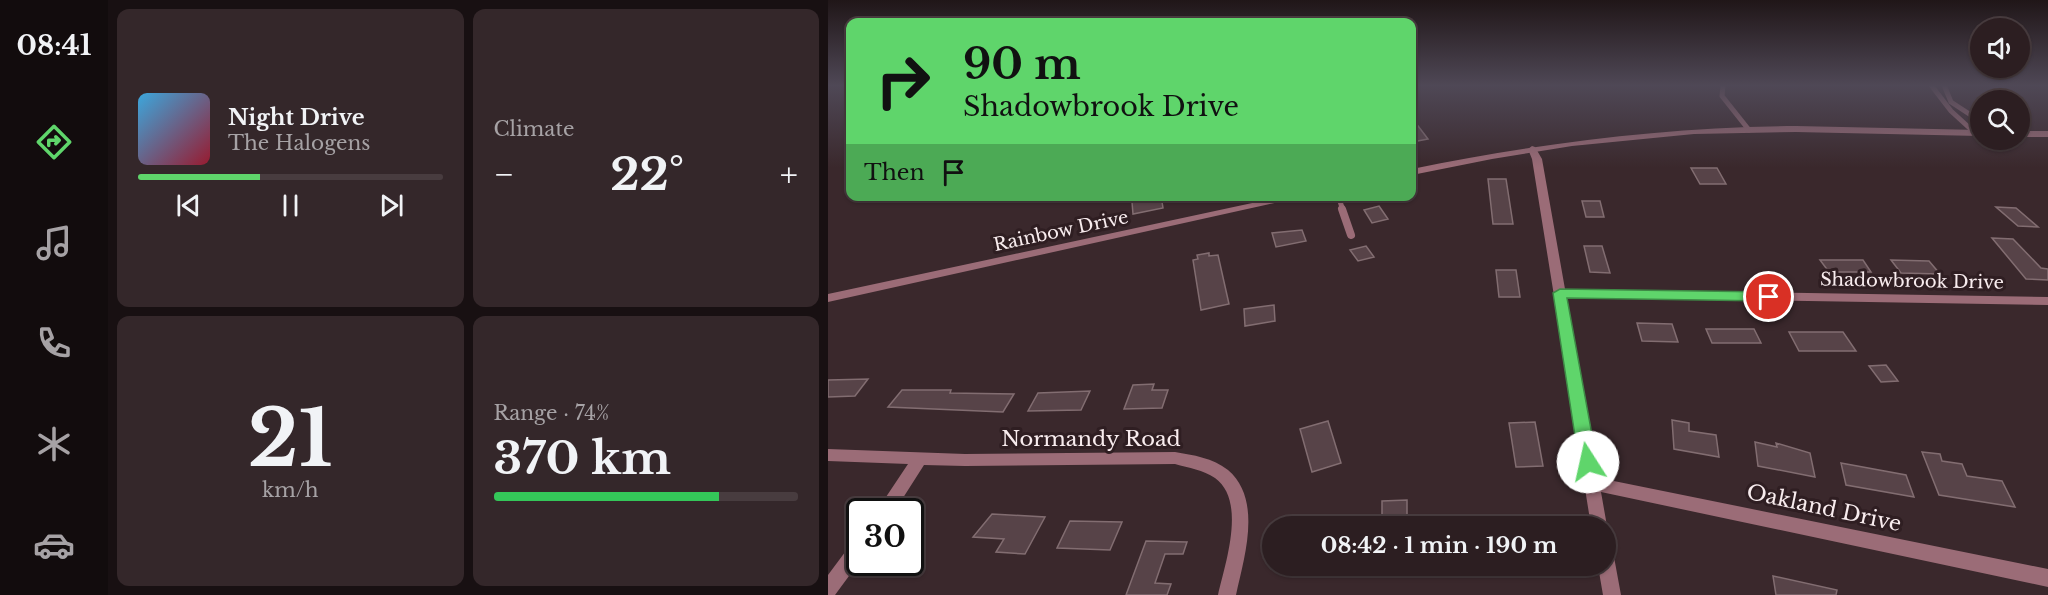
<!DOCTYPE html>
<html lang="en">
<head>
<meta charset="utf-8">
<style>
	:root { --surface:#2c1e21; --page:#34272a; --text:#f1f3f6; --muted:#a6a2a5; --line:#483c3f; --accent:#5fd56b }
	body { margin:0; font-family:"Libre Baskerville",serif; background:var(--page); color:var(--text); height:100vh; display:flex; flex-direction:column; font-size:22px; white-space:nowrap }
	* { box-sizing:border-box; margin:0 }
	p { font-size:20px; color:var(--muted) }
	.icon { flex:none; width:33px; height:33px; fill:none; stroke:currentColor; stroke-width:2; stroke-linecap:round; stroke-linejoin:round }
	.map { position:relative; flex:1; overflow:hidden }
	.details { display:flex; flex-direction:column; gap:9px; padding:9px; background:#181012; width:720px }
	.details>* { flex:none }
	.guide { position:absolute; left:18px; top:18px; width:570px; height:183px; border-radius:12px; box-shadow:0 2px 4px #0004,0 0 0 2px var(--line); background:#5fd56b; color:#111; overflow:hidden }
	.tools { position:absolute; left:1142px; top:18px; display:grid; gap:12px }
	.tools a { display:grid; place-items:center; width:60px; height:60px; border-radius:50%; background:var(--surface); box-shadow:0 2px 4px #0004,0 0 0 2px var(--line); font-size:30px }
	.speed { position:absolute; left:18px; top:498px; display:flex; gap:12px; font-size:30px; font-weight:700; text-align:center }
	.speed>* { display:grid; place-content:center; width:78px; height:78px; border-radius:50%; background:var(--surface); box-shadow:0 2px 4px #0004,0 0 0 2px var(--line); line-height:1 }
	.speed .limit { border:3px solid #111; border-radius:9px; background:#fff; color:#111 }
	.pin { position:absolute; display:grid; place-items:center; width:51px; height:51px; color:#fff; margin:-26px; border:3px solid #fff; border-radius:50%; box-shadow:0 2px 6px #0007 }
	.me { position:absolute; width:66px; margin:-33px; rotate:350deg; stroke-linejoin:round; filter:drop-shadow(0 0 4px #0008) }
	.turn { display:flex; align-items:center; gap:21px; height:126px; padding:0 18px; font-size:27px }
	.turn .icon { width:78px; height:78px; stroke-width:2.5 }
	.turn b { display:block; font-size:42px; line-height:51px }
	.then { display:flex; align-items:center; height:57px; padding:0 18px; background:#0003; gap:12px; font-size:22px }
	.big { font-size:45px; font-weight:700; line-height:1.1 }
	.details .card { flex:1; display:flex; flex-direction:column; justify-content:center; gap:9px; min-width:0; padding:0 21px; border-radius:12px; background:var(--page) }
	.details .dial { align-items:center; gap:0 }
	.dial b { font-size:78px; line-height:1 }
	.song { display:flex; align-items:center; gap:18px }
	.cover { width:72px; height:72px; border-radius:9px; background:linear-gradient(135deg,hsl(200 70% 55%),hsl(350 70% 35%)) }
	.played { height:6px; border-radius:3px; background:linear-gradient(90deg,var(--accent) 40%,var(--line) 40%) }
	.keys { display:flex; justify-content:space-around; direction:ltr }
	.heat { display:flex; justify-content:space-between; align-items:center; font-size:33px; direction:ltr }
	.charge { height:9px; border-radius:4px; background:linear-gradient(90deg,#34c759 74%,var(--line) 0) }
	.details .tiles { flex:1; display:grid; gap:9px; grid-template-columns:repeat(2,1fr) }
	.trip { position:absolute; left:434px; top:516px; width:354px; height:60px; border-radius:30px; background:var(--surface); box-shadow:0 2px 4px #0004,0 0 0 2px var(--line); font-weight:700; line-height:60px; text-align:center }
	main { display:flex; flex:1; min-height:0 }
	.tab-bar { display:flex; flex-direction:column; width:108px; justify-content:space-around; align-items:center; background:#120c0d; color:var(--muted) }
	.tab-bar .icon { width:42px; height:42px }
	.tab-bar .current { color:var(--accent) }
	.tab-bar b { font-size:27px; color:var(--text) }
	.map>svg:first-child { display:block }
</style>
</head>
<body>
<main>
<nav class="tab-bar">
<b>08:41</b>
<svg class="icon current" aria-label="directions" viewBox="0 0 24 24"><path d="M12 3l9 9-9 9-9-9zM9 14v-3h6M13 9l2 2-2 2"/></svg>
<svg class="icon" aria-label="music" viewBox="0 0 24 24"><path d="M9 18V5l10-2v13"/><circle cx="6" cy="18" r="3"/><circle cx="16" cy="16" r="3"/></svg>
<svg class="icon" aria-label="phone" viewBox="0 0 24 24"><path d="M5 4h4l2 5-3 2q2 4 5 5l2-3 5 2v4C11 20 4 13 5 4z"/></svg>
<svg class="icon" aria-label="climate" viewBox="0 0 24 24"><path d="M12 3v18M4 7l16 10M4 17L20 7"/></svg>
<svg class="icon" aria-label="car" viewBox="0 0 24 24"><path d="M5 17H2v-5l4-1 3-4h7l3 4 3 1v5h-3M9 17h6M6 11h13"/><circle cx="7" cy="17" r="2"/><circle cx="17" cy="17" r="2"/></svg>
</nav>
<section class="details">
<div class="tiles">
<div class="card">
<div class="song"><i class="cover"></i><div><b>Night Drive</b><p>The Halogens</p></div></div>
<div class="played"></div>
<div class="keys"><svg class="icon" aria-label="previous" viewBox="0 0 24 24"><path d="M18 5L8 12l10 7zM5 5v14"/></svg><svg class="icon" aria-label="pause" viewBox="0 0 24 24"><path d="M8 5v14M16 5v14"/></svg><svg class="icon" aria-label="next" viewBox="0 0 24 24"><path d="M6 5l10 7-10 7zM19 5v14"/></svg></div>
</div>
<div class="card"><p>Climate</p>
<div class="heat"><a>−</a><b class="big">22°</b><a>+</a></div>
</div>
<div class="card dial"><b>21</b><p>km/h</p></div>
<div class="card"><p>Range · 74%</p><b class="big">370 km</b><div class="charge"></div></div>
</div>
</section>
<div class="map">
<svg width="1220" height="595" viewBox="0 0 1220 595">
	<rect width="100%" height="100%" fill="#3a282c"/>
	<path fill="#574348" stroke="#826d71" stroke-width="1.5" d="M 584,118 L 600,139 L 584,142 Z
		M 863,168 L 889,168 L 898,184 L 872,184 Z
		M 660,179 L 678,179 L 685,224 L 665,224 Z
		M 333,196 L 335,208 L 305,214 L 304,202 Z
		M 754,201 L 772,201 L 776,217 L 758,217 Z
		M 551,206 L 560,219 L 544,223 L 536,210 Z
		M 1168,207 L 1188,208 L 1210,227 L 1190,226 Z
		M 474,230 L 478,241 L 448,247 L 444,233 Z
		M 1164,238 L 1185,239 L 1213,268 L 1220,269 L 1220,280 L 1198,279 Z
		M 538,246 L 546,257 L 530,261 L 522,250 Z
		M 756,246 L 774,246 L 782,273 L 762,272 Z
		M 381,253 L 381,256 L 390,255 L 401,304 L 373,310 L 365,260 L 370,259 L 369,255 Z
		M 992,260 L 1035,260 L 1043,272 L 1001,272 Z
		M 1063,260 L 1101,261 L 1112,274 L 1073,273 Z
		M 668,270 L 688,270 L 692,297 L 671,297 Z
		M 446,305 L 447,321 L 417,326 L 416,309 Z
		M 809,323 L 844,324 L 850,342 L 814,341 Z
		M 878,329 L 926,329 L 933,343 L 884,343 Z
		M 961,332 L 1015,332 L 1028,351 L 971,351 Z
		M 1058,365 L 1070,381 L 1053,382 L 1041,366 Z
		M 40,379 L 27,396 L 0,397 L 0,380 Z
		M 326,384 L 324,390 L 340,390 L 334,408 L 296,409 L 305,385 Z
		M 74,390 L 123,390 L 122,393 L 186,394 L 175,412 L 60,407 Z
		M 262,391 L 253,410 L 200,411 L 210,393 Z
		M 844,420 L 861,423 L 861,431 L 888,435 L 891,457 L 846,449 Z
		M 500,421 L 513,463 L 484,472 L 472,429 Z
		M 707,422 L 715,466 L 688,467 L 681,423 Z
		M 927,442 L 949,447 L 948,443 L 982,453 L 987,477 L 930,466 Z
		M 1094,452 L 1112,454 L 1114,461 L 1134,464 L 1139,476 L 1174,481 L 1187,507 L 1111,495 Z
		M 1013,463 L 1078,475 L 1086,497 L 1018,485 Z
		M 579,500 L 579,526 L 554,526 L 554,501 Z
		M 164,514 L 217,517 L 197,554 L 168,552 L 176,539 L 145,537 Z
		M 242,521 L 294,522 L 282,550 L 229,548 Z
		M 318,541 L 359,542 L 355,554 L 337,554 L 327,583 L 343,584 L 339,595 L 298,595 Z
		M 945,576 L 1009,590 L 1008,595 L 948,595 Z"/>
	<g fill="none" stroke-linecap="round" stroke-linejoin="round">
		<path stroke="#9b6c77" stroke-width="5" d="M 1103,85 L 1123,111 L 1147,133
			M 1116,85 L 1123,102 L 1152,121
			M 895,86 L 894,96 L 921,130
			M 510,196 L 515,210"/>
		<path stroke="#9b6c77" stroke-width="8" d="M 514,209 L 523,235"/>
		<path fill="#9b6c77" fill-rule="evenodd" d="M 704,146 L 707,147 L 714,159 L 737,289 L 1220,297 L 1220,305 L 738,297 L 771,478 L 1220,569 L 1220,587 L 773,492 L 779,526 L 777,531 L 777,526 L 763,526 L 704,159 L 700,149 Z
			M 0,449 L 137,454 L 347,452 C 365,455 385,458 400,470 C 435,500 416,558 408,595 L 390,595 C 397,564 419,501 387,478 C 375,470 361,468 347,464 L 137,466 L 96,465 L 66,512 L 48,512 L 80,464 L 0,461 Z
			M 32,538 L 32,561 L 7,595 L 0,595 L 0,575 L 26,540 Z
			M 777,549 L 783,551 L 786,557 L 793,595 L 775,595 L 770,566 L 777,566 Z"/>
		<path fill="#9b6c77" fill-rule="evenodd" d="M 968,126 L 1152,130 L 1152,136 L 968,132 L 866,134 L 744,146 L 664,159 L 584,175 L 584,169 C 711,143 838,127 968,126 Z
			M 1191,131 L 1220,131 L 1220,137 L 1191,137 Z
			M 457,196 L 478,196 L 0,302 L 0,294 Z"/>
	</g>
	<linearGradient id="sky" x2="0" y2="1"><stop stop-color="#201618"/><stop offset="0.51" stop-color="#4f4856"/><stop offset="1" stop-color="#4f4856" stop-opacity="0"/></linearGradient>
	<rect width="1220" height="168" fill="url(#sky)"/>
	<path fill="#5fd56b" stroke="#3e8a46" stroke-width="1.5" d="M 732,289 L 941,292 L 948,297 L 941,301 L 739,298 L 769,462 L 766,467 L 760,469 L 754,467 L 751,462 L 725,293 Z"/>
	<g text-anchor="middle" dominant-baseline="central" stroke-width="6" stroke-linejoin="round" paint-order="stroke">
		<g font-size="18" fill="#f8ecee" stroke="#2f1e22">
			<text transform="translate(233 231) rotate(-12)">Rainbow Drive</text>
			<text transform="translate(1084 281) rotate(1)">Shadowbrook Drive</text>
		</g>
		<g font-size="21" fill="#f8ecee" stroke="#2f1e22">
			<text x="263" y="439">Normandy Road</text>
			<text transform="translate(996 508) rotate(12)">Oakland Drive</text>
		</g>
	</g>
</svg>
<div class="tools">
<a><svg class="icon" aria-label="sound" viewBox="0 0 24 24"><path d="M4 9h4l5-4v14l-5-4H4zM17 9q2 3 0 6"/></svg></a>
<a><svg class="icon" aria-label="search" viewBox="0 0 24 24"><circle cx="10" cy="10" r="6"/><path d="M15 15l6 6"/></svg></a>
</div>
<div class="speed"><div class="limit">30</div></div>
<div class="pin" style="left:941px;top:297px;background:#d93025"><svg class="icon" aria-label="arrive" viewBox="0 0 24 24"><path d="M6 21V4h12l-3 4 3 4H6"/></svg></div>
<svg class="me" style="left:760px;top:462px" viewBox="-20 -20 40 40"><circle r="19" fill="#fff"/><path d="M0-13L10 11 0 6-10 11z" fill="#5fd56b"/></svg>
<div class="trip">08:42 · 1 min · 190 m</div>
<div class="guide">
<div class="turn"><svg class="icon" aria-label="right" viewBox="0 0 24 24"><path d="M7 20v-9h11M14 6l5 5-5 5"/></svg><div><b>90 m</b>Shadowbrook Drive</div></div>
<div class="then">Then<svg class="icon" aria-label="arrive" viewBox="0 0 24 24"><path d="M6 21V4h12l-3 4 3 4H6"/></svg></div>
</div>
</div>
</main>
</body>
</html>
